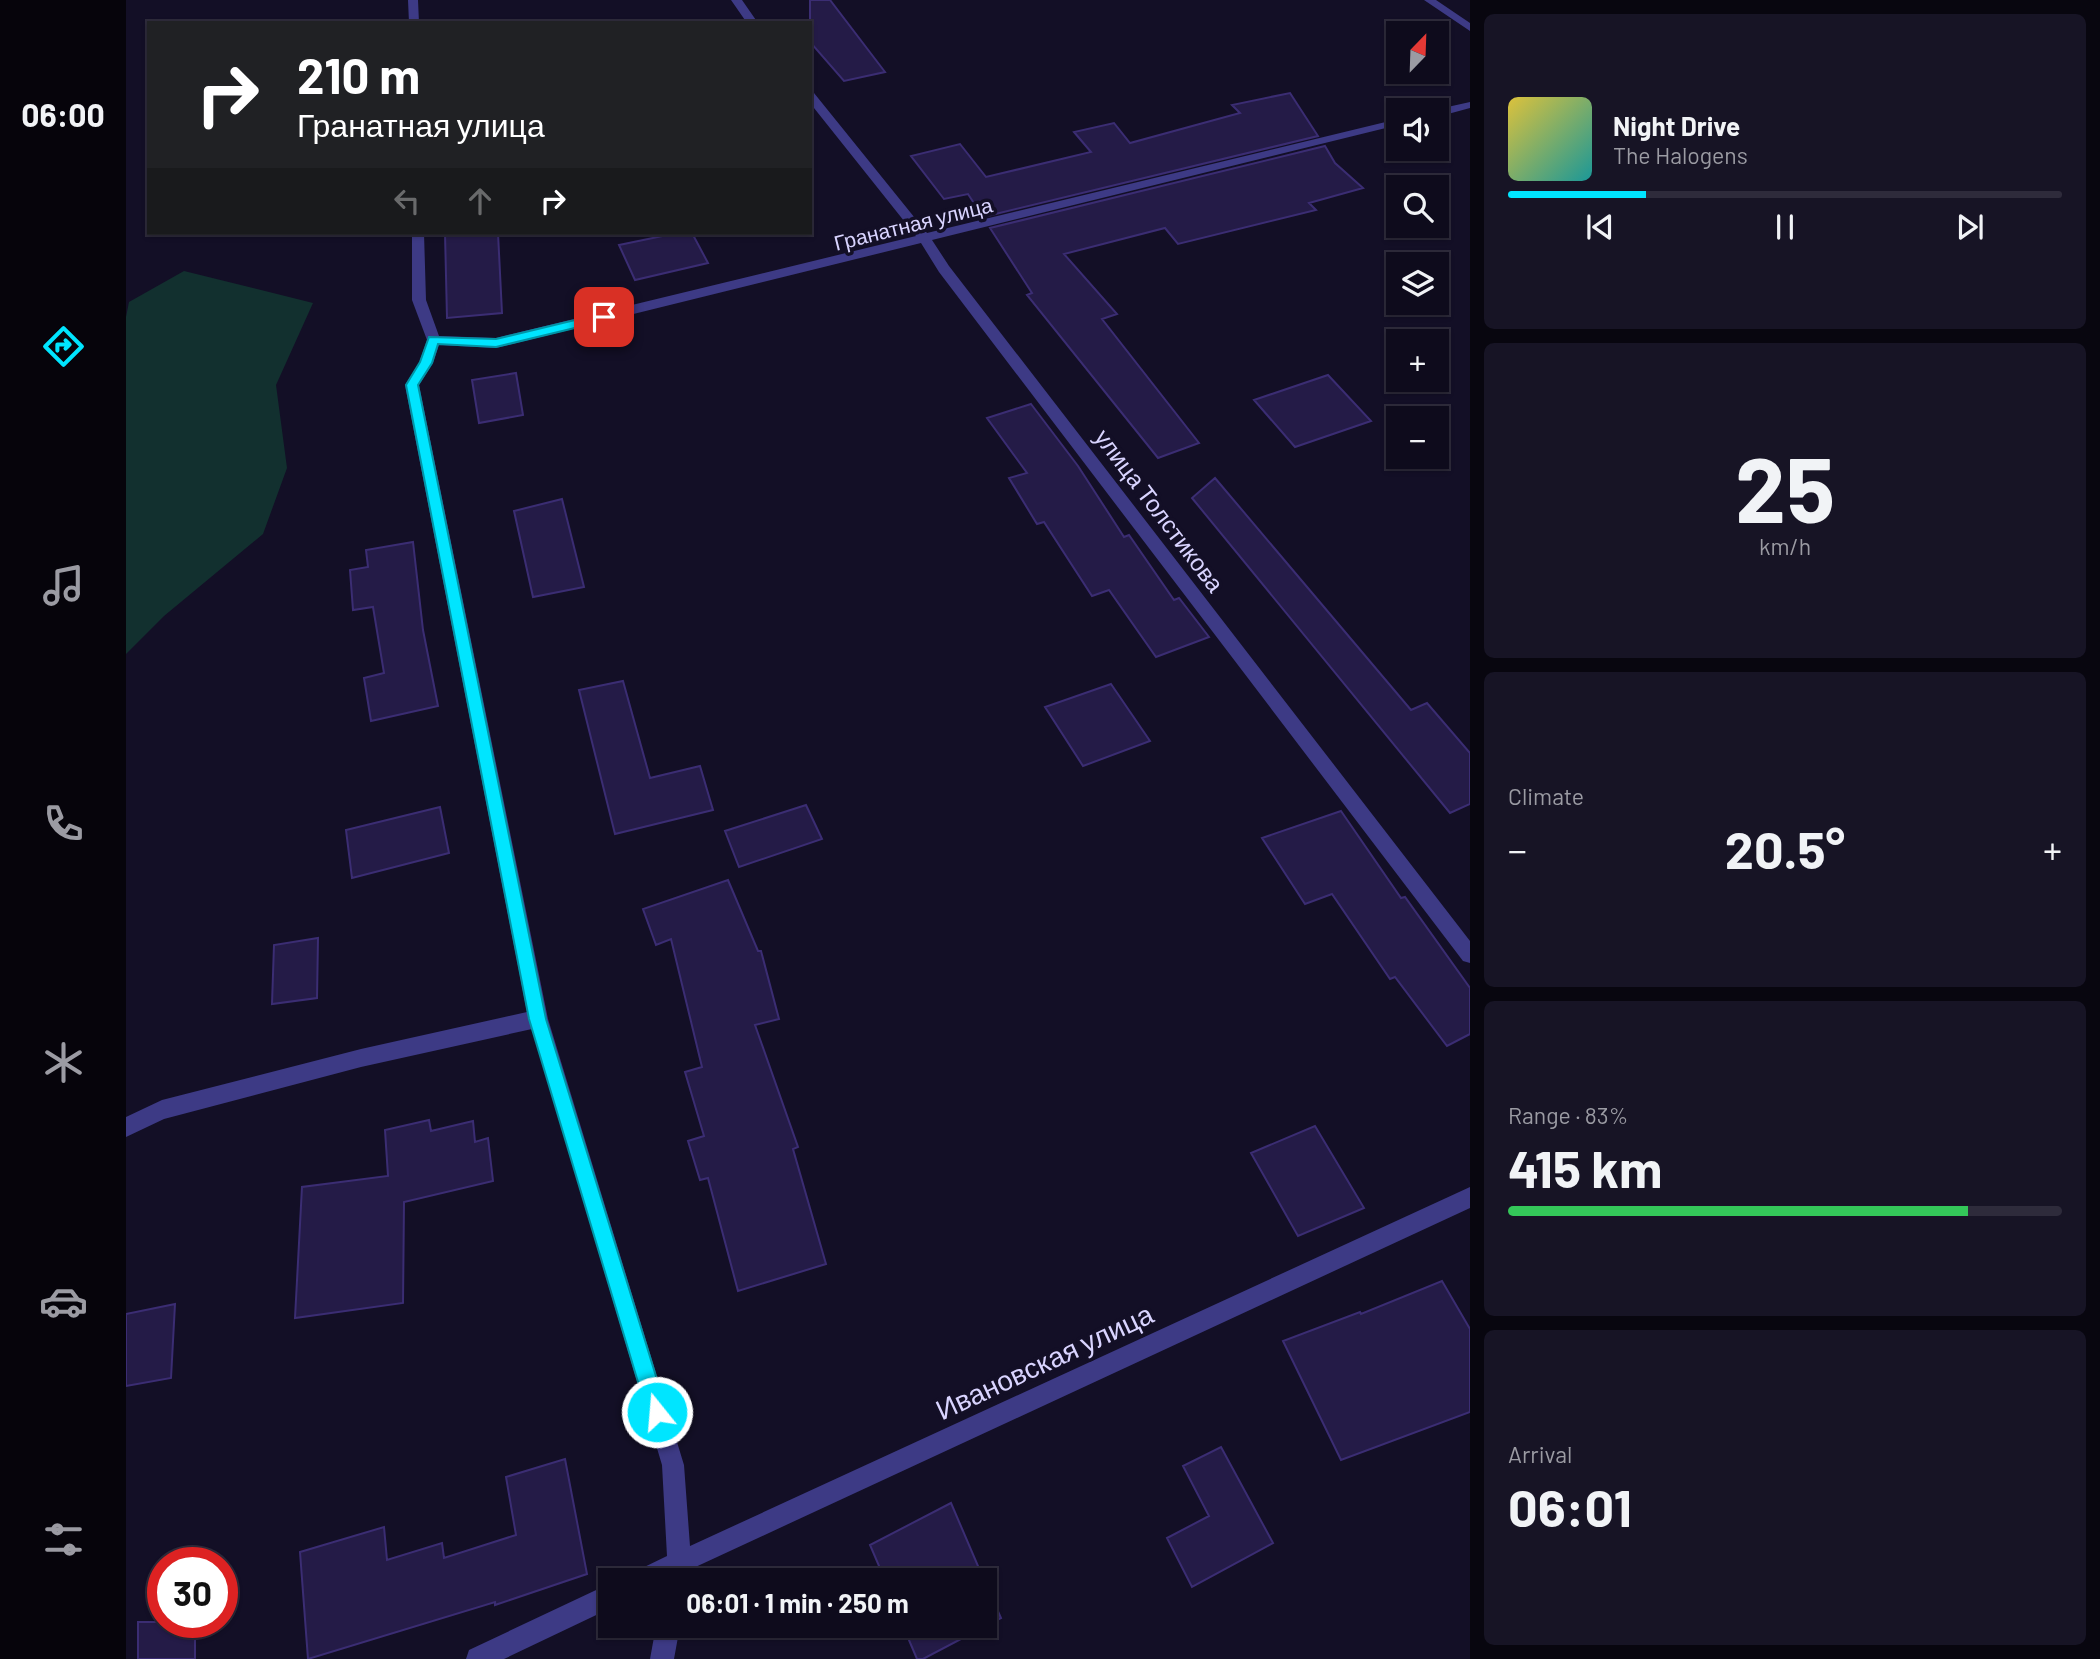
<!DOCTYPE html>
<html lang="en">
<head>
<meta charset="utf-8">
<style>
	:root { --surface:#0e0b1c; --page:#171425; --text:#f1f3f6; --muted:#9b9ba3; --line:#2e2b3b; --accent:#00e5ff }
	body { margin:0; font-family:Barlow,sans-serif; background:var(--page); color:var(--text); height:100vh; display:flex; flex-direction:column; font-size:26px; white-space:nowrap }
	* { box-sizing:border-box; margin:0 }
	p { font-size:23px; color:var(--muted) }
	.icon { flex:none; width:38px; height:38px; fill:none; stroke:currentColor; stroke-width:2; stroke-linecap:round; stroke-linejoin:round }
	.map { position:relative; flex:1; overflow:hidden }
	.details { display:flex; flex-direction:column; gap:14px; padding:14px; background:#08060f; width:630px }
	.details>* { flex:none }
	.hud { position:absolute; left:21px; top:21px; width:665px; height:214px; border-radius:0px; box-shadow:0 2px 5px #0004,0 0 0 2px var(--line); background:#202124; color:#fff; overflow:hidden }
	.needle { width:46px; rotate:23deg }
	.controls { position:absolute; left:1260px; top:21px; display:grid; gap:14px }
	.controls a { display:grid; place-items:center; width:63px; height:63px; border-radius:0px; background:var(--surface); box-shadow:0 2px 5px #0004,0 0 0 2px var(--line); font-size:35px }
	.speed { position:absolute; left:21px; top:1547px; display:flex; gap:14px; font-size:35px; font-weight:700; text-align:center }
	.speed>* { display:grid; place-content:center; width:91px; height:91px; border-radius:50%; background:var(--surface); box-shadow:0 2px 5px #0004,0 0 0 2px var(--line); line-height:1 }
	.speed .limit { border:10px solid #d22; background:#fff; color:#111 }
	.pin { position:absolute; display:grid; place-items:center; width:60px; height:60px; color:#fff; margin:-30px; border-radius:14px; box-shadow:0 4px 10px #0006 }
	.me { position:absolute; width:77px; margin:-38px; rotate:343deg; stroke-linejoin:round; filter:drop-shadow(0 0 5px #0008) }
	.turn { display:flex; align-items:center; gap:24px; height:147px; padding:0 35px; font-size:32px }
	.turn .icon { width:91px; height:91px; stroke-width:2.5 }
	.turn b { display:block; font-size:49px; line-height:60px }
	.lanes { display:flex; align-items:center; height:66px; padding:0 35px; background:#0003; justify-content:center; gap:35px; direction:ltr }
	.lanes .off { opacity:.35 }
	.big { font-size:52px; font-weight:700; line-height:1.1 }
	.details .tile { flex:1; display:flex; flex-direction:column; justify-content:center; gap:10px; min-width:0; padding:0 24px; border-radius:10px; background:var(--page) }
	.details .dial { align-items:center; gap:0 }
	.dial b { font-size:91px; line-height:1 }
	.song { display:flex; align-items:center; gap:21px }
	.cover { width:84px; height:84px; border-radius:10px; background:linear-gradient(135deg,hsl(50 70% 55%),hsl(180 70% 35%)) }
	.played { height:7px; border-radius:4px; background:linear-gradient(90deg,var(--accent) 25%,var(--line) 25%) }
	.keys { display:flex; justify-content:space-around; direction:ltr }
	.heat { display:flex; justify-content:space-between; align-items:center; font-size:38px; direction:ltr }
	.charge { height:10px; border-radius:5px; background:linear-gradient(90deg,#34c759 83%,var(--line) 0) }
	.trip { position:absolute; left:472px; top:1568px; width:399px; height:70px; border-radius:0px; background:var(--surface); box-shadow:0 2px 5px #0004,0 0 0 2px var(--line); font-weight:700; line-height:70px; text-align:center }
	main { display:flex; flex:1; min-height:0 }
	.dock { display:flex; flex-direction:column; width:126px; justify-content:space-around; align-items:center; background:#06040b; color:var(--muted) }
	.dock .icon { width:49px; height:49px }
	.dock .current { color:var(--accent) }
	.dock b { font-size:32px; color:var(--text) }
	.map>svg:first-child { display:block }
</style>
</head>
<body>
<main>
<nav class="dock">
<b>06:00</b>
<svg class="icon current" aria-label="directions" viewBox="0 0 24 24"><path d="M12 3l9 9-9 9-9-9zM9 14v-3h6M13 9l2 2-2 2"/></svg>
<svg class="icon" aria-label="music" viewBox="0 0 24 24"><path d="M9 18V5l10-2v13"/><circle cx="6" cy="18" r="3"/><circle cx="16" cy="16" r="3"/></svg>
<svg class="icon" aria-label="phone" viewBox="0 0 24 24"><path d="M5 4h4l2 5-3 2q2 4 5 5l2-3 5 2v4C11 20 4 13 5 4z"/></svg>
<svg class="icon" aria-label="climate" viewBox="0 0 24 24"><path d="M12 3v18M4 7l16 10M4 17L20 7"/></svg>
<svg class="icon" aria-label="car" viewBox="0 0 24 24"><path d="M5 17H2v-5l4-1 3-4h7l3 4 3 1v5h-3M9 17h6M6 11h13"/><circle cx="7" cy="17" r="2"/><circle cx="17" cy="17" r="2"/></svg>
<svg class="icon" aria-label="filters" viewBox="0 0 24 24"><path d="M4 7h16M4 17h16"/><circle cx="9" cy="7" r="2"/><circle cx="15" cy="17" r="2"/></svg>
</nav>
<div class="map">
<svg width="1344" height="1659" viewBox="0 0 1344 1659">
	<rect width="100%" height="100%" fill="#130f26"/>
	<path fill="#12302f" d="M 58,271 L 187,303 L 150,385 L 161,468 L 137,534 L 38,616 L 0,654 L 0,317 L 3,302 Z"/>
	<path fill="#241b47" stroke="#3b2d73" stroke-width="2" d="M 684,0 L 704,0 L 759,72 L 718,81 L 684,42 Z
		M 1164,93 L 1192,136 L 857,217 L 842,194 L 818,199 L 785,156 L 834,144 L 860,177 L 965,152 L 948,132 L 988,123 L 1004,143 L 1114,113 L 1106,105 Z
		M 1199,146 L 1209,163 L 1237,188 L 1183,203 L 1190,210 L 1052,244 L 1039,228 L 938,254 L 991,314 L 976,319 L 1073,443 L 1032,458 L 901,295 L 906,293 L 864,228 Z
		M 319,233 L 372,233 L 376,313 L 321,318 Z
		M 551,233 L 566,233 L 582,263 L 509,280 L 493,245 Z
		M 390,373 L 397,415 L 353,423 L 346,380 Z
		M 1202,375 L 1245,421 L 1169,447 L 1128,400 Z
		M 905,404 L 952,466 L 998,537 L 1003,535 L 1048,600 L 1053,598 L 1083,637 L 1030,657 L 983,590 L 966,596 L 918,522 L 911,524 L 883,478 L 901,473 L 861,418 Z
		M 1089,478 L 1285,710 L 1301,703 L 1344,753 L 1344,804 L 1324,813 L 1066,498 Z
		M 436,499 L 458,587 L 407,597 L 388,511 Z
		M 287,542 L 297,630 L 312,706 L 245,721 L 238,678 L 258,673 L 247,607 L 227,610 L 224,570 L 242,567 L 240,550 Z
		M 497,681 L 524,778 L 574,766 L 587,810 L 489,834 L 453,690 Z
		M 985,684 L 1024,741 L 957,766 L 919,707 Z
		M 680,805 L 696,839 L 613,867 L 599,831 Z
		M 314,807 L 323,853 L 226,878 L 220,830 Z
		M 1215,811 L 1275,898 L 1279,897 L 1344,988 L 1344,1034 L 1321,1046 L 1269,977 L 1264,979 L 1206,894 L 1179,904 L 1136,838 Z
		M 602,880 L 632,951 L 635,951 L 653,1019 L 629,1025 L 672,1147 L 667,1149 L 700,1264 L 612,1291 L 582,1178 L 574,1180 L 562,1141 L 578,1136 L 559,1072 L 576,1067 L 545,939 L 530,945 L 517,909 Z
		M 192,938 L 191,998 L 146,1004 L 148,945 Z
		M 303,1120 L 305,1131 L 347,1121 L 349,1142 L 362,1138 L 367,1181 L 278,1202 L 277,1303 L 169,1318 L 176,1187 L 262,1176 L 259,1130 Z
		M 1189,1126 L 1238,1208 L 1172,1236 L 1125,1153 Z
		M 1316,1281 L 1344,1329 L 1344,1412 L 1215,1460 L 1157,1341 L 1234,1312 L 1235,1314 Z
		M 49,1304 L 45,1378 L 0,1386 L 0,1314 Z
		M 1095,1447 L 1147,1543 L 1066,1587 L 1041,1538 L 1083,1516 L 1057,1466 Z
		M 439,1459 L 461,1574 L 369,1605 L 369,1602 L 182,1659 L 174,1552 L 258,1527 L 261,1560 L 316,1543 L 318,1558 L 390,1535 L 380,1477 Z
		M 825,1503 L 858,1580 L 759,1580 L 744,1545 Z
		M 859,1582 L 875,1618 L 797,1659 L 791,1659 L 777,1626 L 859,1626 Z
		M 12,1622 L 69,1622 L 69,1659 L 12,1659 Z"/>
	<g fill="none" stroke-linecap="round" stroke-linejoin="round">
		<path fill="#3d3a85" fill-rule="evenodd" d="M 282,0 L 292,0 L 293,23 L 283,23 Z
			M 605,0 L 616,0 L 632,23 L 621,23 Z
			M 1298,0 L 1310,0 L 1344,23 L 1344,31 Z
			M 684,92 L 688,93 L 801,233 L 1272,119 L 1272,125 L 806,240 L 823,266 L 1344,941 L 1344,963 L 1337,961 L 813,272 L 795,243 L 370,348 L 313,345 L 307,363 L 293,385 L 422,1019 L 558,1465 L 564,1546 L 1344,1187 L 1344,1208 L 563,1570 L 562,1580 L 504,1580 L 508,1572 L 541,1556 L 536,1465 L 406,1029 L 235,1067 L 38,1119 L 0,1137 L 0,1117 L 36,1100 L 235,1049 L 401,1012 L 279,385 L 293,363 L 301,340 L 286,300 L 286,233 L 298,233 L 300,300 L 313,336 L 370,338 L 790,236 L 684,103 Z
			M 1344,102 L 1344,108 L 1311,117 L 1311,110 L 1308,110 Z
			M 485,1583 L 485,1608 L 378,1659 L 340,1659 L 343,1650 Z
			M 530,1626 L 554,1626 L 548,1659 L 524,1659 Z"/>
	</g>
	<path fill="#00e5ff" stroke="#0095a6" stroke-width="2" d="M 478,313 L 482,314 L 482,320 L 370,347 L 312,344 L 306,363 L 292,385 L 420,1019 L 541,1412 L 538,1419 L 531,1422 L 524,1419 L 521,1412 L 403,1019 L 280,385 L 294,362 L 303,337 L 370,339 Z"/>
	<g text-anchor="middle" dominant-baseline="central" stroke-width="7" stroke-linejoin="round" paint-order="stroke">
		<g font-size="21" fill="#d9d4ff" stroke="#130f26">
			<text transform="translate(787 223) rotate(-14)">Гранатная улица</text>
		</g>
		<g font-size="24" fill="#d9d4ff" stroke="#130f26">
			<text transform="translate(1034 510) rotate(53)">улица Толстикова</text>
		</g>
		<g font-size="28" fill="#d9d4ff" stroke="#130f26">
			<text transform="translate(918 1361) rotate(-25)">Ивановская улица</text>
		</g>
	</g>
</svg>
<div class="controls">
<a><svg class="needle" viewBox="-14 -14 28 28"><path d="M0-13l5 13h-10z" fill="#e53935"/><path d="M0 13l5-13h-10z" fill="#9b9ba3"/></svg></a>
<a><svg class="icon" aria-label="sound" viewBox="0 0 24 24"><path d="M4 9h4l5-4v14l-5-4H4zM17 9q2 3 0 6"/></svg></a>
<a><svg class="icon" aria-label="search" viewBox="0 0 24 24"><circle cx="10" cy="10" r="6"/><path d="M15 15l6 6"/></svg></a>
<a><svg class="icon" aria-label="layers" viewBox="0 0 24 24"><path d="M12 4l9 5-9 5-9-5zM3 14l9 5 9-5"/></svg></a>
<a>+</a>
<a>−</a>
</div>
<div class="speed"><div class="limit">30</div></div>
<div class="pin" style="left:478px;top:317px;background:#d93025"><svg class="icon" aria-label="arrive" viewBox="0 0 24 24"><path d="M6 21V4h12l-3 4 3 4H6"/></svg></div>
<svg class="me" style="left:531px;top:1412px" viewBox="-20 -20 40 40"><circle r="17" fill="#00e5ff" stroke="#fff" stroke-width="3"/><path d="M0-11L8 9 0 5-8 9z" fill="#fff"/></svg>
<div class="trip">06:01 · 1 min · 250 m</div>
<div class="hud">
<div class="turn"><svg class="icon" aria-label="right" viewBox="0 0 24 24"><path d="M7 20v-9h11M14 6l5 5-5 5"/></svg><div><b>210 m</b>Гранатная улица</div></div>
<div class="lanes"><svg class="icon off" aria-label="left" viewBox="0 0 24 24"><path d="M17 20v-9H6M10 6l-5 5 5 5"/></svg><svg class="icon off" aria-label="ahead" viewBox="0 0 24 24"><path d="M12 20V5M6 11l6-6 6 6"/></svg><svg class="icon" aria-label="right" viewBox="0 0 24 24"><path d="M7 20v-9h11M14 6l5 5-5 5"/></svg></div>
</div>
</div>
<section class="details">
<div class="tile">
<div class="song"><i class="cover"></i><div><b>Night Drive</b><p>The Halogens</p></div></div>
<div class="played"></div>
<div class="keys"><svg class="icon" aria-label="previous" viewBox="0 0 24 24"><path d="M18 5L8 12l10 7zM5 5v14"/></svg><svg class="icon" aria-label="pause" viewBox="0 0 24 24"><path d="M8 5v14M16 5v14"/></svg><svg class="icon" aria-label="next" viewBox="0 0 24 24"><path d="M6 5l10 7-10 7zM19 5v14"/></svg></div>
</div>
<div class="tile dial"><b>25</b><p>km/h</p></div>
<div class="tile"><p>Climate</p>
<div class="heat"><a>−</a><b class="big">20.5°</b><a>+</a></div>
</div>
<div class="tile"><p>Range · 83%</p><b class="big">415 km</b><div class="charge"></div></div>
<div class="tile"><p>Arrival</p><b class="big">06:01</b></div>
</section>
</main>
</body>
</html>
